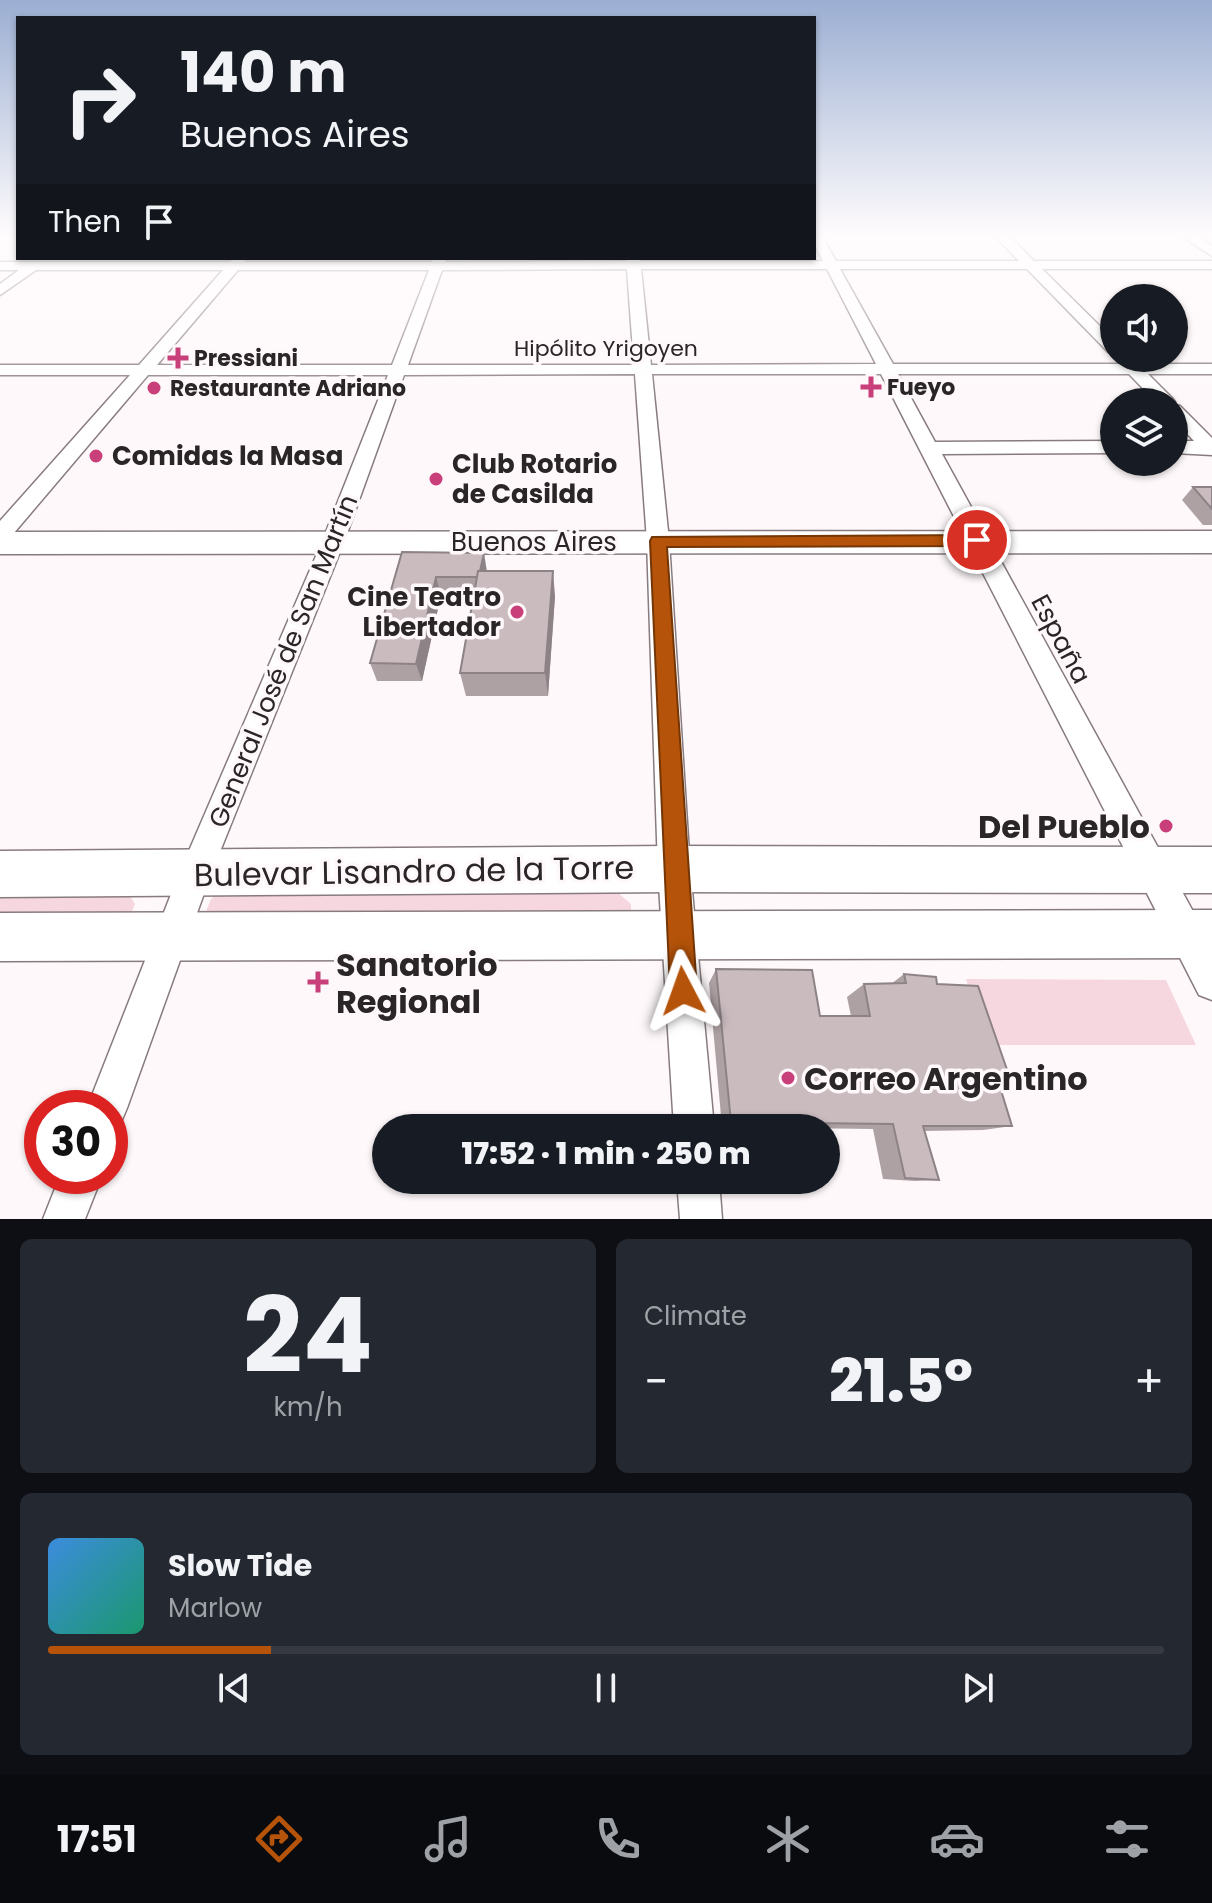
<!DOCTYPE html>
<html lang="en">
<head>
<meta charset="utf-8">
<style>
	:root { --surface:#171b24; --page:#242831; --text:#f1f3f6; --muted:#9ea1a6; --line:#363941; --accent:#b45309 }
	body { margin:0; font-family:Poppins,sans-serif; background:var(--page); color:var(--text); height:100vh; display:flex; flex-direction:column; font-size:30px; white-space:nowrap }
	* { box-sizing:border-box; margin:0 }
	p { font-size:26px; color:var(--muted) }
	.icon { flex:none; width:44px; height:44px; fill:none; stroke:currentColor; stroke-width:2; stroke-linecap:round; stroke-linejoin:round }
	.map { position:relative; height:1219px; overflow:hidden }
	.sheet { display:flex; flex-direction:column; gap:20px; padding:20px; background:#0d0f14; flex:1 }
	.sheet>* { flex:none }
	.banner { position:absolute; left:16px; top:16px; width:800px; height:244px; border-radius:0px; box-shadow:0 2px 6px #0004; background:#171b24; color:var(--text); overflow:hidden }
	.controls { position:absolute; left:1100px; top:284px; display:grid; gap:16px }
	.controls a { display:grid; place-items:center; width:88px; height:88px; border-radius:50%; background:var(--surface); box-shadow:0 2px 6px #0004; font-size:40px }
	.speed { position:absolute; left:24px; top:1090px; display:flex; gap:16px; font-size:40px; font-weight:700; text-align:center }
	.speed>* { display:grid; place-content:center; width:104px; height:104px; border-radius:50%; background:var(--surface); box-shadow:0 2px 6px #0004; line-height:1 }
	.speed .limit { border:12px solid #d22; background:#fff; color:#111 }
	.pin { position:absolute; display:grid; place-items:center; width:68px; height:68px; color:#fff; margin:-34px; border:4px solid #fff; border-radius:50%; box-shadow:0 2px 8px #0007 }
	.me { position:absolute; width:88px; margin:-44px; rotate:356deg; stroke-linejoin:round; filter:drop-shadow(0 0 6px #0008) }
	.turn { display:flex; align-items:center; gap:28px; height:168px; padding:0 32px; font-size:36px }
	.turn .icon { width:104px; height:104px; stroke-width:2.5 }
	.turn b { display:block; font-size:56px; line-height:68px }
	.then { display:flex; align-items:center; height:76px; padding:0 32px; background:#0003; gap:16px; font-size:30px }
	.big { font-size:60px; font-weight:800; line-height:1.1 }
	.sheet .card { flex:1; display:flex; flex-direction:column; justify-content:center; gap:12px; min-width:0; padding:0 28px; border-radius:12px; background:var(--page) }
	.sheet .dial { align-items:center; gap:0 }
	.dial b { font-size:104px; line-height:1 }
	.song { display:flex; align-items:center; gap:24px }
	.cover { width:96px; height:96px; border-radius:12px; background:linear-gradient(135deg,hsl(210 70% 55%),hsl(160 70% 35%)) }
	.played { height:8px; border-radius:4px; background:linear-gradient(90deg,var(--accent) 20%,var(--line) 20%) }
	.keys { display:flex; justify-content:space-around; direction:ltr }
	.heat { display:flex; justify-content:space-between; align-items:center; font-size:44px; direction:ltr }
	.sheet .tiles { flex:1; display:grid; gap:20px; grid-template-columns:1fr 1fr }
	.card:last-child { grid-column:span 2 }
	.trip { position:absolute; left:372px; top:1114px; width:468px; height:80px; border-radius:40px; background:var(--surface); box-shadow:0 2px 6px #0004; font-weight:800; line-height:80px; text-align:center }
	.tabs { display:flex; height:128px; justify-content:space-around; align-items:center; background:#090b0e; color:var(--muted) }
	.tabs .icon { width:56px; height:56px }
	.tabs .current { color:var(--accent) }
	.tabs b { font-size:36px; color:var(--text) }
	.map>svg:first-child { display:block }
</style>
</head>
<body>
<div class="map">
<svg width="1212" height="1219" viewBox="0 0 1212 1219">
	<rect width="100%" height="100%" fill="#fef8fa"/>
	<path fill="#f6d6df" d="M 241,258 L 440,258 L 437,266 L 234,266 Z
		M 224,889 L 617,892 L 631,904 L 631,921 L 204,917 L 211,899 Z
		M 0,891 L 127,892 L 135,904 L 128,921 L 0,929 Z
		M 966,979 L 1166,980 L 1196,1045 L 986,1045 Z"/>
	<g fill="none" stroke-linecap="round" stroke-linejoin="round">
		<defs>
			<path id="street" d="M 814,236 L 822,236 L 836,261 L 1019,261 L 995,236 L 1009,236 L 1034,261 L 1212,261 L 1212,269 L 1042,269 L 1114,340 L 1114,354 L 1108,352 L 1027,269 L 840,269 L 893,364 L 1121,364 L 1129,359 L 1138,364 L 1212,364 L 1212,374 L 1148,374 L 1172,398 L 1175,402 L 1174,403 L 1156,402 L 1129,374 L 898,374 L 935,442 L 1114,441 L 1114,453 L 942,454 L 1212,946 L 1212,1000 L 1199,995 L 881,374 L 652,374 L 669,541 L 690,869 L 714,1128 L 674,1128 L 658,869 L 647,541 L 635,374 L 404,375 L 344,542 L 211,874 L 127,1108 L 121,1122 L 110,1127 L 110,1108 L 87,1108 L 179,874 L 322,542 L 388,375 L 148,375 L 8,540 L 0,542 L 0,521 L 130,375 L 0,375 L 0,365 L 139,365 L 223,270 L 36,270 L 0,295 L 0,284 L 19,270 L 0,270 L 0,262 L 230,262 L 234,258 L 246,258 L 245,262 L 432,262 L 433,258 L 447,258 L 445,262 L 627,261 L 626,258 L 640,258 L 640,261 L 823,261 L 814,244 ZM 627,269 L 634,365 L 408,365 L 442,270 ZM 641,269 L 827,269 L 876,364 L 651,365 ZM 238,270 L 429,270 L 392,365 L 157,365 Z
				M 1182,236 L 1197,236 L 1212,246 L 1212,256 Z
				M 1174,405 L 1180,406 L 1212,438 L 1212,455 L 1174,453 L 1174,441 L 1194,441 L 1174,420 Z
				M 60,1176 L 102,1176 L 85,1219 L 43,1219 Z
				M 677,1180 L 719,1180 L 722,1219 L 680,1219 Z"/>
			<path id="secondary" d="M 1212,531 L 1212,553 L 0,554 L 0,532 Z
				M 674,846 L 1212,847 L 1212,893 L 674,892 L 0,897 L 0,851 Z
				M 1212,910 L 1212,958 L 0,961 L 0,913 Z"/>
		</defs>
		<use href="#street" stroke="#887b7f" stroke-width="3"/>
		<use href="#secondary" stroke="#887b7f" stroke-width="3"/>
		<use href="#street" fill="#fff" fill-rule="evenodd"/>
		<use href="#secondary" fill="#fff" fill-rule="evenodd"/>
	</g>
	<path fill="#aea1a4" d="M 1193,487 L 1212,487 L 1212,525 L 1203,525 L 1182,500 Z
		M 402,552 L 487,571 L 555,596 L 548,696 L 466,696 L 460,673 L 474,595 L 441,595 L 422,681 L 377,681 L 370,663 Z
		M 716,969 L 820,1016 L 851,1016 L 847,997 L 864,984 L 891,984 L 904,974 L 937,984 L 1013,1087 L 1001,1090 L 1012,1126 L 983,1130 L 924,1131 L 939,1180 L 915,1181 L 883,1179 L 873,1129 L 722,1127 L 709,983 Z"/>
	<path fill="#8d8386" d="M 484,553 L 487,572 L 479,577 Z
		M 553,571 L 555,596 L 548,696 L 545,673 Z
		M 436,577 L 441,595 L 422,681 L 416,664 Z"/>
	<path fill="#cabbbf" stroke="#8d8386" stroke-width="2" d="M 1193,487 L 1212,487 L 1212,509 Z
		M 402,552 L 484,553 L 480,571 L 478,571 L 477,577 L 436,577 L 416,664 L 370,663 Z
		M 478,571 L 553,571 L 545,673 L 460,673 Z
		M 716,969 L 812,970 L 820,1016 L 870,1016 L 864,984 L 906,983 L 904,974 L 936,977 L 937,984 L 978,986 L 1013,1087 L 1000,1087 L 1012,1126 L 923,1126 L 939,1180 L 905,1178 L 893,1124 L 731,1122 Z"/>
	<linearGradient id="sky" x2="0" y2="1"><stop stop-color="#9baed2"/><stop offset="0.58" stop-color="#fffcfd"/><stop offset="1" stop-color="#fffcfd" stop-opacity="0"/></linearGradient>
	<rect width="1212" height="407" fill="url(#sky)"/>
	<path fill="#b45309" stroke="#753606" stroke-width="2" d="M 977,535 L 985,540 L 977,546 L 667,547 L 697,991 L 693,1000 L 683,1004 L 674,1000 L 670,991 L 650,541 L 652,537 Z"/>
	<g fill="#c83f7a" stroke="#fef8fa" stroke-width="3">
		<path d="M174 346h8v8h8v8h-8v8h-8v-8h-8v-8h8z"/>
		<path d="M867 375h8v8h8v8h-8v8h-8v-8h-8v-8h8z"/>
		<circle cx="154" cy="388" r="8"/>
		<circle cx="96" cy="456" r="8"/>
		<circle cx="436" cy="479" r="8"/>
		<circle cx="517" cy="612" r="8"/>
		<circle cx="1166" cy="826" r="8"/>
		<path d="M314 970h8v8h8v8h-8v8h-8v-8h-8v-8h8z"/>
		<circle cx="788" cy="1078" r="8"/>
	</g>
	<g text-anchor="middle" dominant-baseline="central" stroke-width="7" stroke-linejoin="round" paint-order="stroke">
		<g font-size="22" fill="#2a2526" stroke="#fef8fa">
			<text x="606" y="348">Hipólito Yrigoyen</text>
		</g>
		<g font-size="22" font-weight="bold" fill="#2a2526" stroke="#fef8fa" text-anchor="start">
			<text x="194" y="358">Pressiani</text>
			<text x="887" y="387">Fueyo</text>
			<text x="170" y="388">Restaurante Adriano</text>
		</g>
		<g font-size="26" font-weight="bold" fill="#2a2526" stroke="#fef8fa" text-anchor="start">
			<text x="112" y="456">Comidas la Masa</text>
			<text x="452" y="464">Club Rotario<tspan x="452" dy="30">de Casilda</tspan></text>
			<text x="501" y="597" text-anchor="end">Cine Teatro<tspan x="501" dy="30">Libertador</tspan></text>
		</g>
		<g font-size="26" fill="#2a2526" stroke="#fef8fa">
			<text x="534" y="542">Buenos Aires</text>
			<text transform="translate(1061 639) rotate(62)">España</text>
			<text transform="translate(283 661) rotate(-68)">General José de San Martín</text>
		</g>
		<g font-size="32" font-weight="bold" fill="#2a2526" stroke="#fef8fa" text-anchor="start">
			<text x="1150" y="826" text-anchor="end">Del Pueblo</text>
			<text x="336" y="964">Sanatorio<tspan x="336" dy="37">Regional</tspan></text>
			<text x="804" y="1078">Correo Argentino</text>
		</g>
		<g font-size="32" fill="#2a2526" stroke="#fef8fa">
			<text transform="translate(414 871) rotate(-1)">Bulevar Lisandro de la Torre</text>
		</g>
	</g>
</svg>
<div class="controls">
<a><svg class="icon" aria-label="sound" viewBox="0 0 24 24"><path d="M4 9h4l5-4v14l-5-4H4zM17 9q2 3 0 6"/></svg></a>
<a><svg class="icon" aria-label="layers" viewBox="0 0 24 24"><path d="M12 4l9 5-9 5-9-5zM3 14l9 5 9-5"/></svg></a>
</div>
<div class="speed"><div class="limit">30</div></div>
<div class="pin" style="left:977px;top:540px;background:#d93025"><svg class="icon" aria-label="arrive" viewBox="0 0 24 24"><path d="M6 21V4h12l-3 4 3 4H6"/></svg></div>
<svg class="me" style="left:683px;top:991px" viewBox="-20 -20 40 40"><path d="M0-17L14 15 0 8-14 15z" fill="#b45309" stroke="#fff" stroke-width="4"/></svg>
<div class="trip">17:52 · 1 min · 250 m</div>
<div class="banner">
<div class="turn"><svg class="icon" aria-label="right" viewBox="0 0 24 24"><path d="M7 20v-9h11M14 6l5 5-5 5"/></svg><div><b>140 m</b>Buenos Aires</div></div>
<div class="then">Then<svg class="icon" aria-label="arrive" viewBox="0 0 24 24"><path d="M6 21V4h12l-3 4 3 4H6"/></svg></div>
</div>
</div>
<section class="sheet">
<div class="tiles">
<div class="card dial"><b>24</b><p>km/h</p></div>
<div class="card"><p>Climate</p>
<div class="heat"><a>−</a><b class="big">21.5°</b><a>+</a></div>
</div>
<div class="card">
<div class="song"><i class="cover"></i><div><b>Slow Tide</b><p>Marlow</p></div></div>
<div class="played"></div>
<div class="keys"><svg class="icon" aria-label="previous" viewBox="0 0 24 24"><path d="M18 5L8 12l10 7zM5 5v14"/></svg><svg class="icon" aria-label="pause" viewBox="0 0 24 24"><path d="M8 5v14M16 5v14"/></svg><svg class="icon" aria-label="next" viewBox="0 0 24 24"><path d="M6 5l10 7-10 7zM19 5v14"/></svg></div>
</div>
</div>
</section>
<nav class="tabs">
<b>17:51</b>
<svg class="icon current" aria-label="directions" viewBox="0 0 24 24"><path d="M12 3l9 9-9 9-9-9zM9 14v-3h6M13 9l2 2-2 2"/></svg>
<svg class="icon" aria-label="music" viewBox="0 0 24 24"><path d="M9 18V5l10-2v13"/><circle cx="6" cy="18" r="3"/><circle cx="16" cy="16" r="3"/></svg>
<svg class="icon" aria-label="phone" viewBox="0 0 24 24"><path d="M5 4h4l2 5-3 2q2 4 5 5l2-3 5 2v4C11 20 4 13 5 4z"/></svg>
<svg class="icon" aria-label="climate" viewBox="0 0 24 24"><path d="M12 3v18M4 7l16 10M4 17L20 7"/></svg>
<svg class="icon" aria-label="car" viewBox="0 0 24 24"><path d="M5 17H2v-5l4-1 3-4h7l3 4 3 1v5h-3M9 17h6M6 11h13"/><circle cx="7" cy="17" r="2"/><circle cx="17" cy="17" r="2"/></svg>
<svg class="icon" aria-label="filters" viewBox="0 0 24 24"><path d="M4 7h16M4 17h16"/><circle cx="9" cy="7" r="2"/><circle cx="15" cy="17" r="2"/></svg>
</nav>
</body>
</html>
